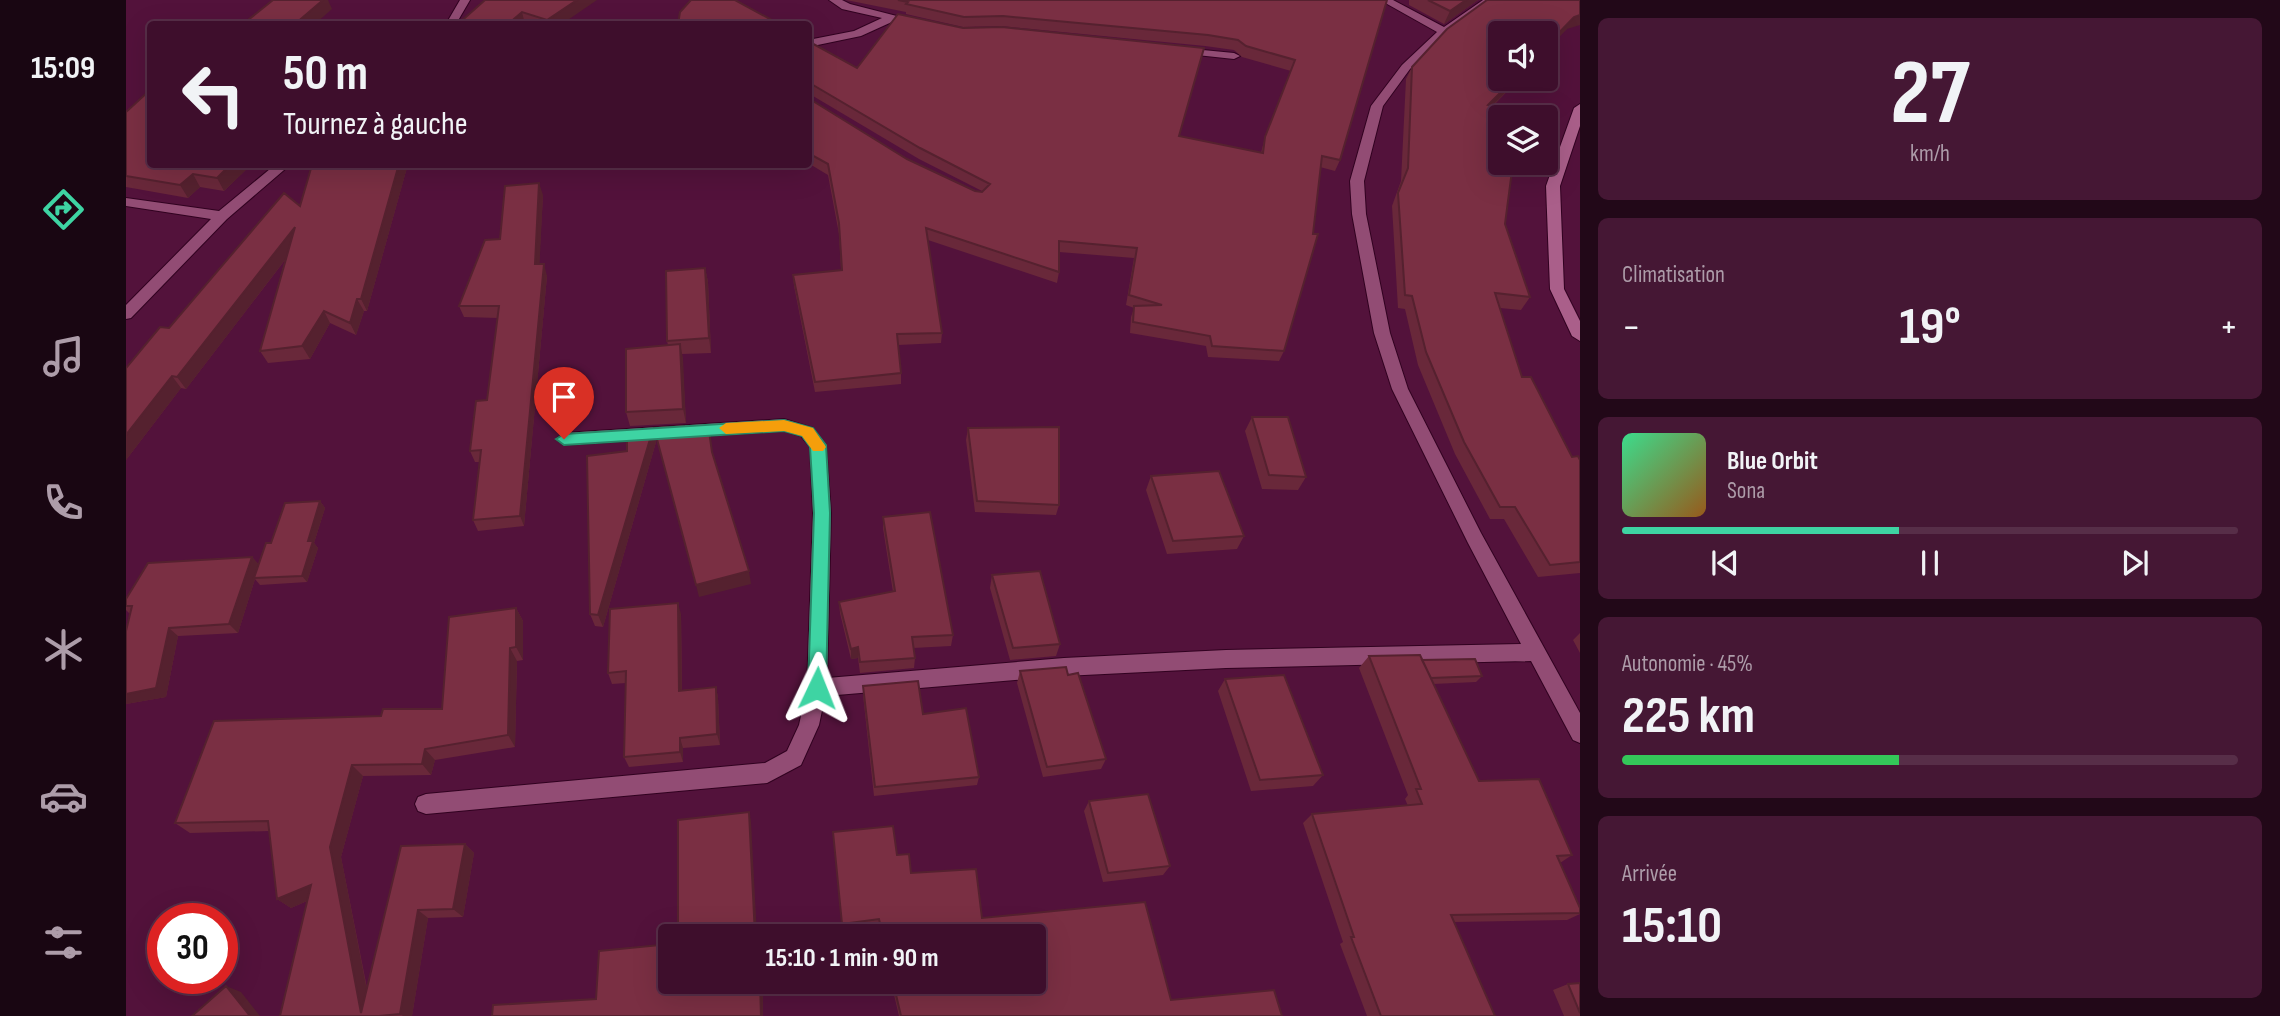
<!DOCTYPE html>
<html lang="fr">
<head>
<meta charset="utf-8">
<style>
	:root { --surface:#3e0e2c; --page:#451734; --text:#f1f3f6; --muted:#ad9ca9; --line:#572e48; --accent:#3ed4a3 }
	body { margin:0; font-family:"Sofia Sans Condensed",sans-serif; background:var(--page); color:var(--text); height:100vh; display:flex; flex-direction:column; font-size:26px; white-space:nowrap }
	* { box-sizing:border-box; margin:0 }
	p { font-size:23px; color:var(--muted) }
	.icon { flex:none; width:38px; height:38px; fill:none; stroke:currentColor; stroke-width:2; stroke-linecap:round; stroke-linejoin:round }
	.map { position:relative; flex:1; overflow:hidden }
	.sheet { display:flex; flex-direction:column; gap:18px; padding:18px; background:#220818; width:700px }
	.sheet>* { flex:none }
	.guide { position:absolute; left:21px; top:21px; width:665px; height:147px; border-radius:7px; box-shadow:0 7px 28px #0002,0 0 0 2px var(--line); background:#3e0e2c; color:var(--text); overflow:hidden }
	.controls { position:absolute; left:1362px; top:21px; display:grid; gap:14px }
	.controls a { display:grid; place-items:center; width:70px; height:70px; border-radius:7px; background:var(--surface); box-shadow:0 7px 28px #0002,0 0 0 2px var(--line); font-size:35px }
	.speed { position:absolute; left:21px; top:903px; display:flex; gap:14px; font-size:35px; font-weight:700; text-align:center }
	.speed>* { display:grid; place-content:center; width:91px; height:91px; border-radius:50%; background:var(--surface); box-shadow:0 7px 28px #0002,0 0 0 2px var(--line); line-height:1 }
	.speed .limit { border:10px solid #d22; background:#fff; color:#111 }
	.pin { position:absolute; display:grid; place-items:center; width:60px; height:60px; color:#fff; margin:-72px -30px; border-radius:50% 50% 50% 0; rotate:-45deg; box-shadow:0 0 7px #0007 }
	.pin .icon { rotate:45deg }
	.me { position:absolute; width:77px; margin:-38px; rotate:2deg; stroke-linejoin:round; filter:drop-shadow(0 0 5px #0008) }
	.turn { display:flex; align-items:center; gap:24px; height:147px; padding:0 21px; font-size:32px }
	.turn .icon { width:91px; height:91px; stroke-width:2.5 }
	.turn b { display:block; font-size:49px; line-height:60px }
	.big { font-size:52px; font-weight:700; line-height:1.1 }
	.sheet .tile { flex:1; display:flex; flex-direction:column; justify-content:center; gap:10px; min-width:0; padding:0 24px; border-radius:10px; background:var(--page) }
	.sheet .dial { align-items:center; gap:0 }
	.dial b { font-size:91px; line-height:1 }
	.song { display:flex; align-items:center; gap:21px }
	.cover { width:84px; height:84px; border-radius:10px; background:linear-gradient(135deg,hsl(150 70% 55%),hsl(30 70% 35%)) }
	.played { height:7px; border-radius:4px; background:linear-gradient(90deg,var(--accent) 45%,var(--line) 45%) }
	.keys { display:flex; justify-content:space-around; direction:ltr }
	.heat { display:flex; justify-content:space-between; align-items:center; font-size:38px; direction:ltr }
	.charge { height:10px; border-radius:5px; background:linear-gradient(90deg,#34c759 45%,var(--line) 0) }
	.trip { position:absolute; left:532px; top:924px; width:388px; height:70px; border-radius:7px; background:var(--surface); box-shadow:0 7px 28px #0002,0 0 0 2px var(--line); font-weight:700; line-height:70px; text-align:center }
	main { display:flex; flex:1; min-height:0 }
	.tabs { display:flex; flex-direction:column; width:126px; justify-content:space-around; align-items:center; background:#190612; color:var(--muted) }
	.tabs .icon { width:49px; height:49px }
	.tabs .selected { color:var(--accent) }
	.tabs b { font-size:32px; color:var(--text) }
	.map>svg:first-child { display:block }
</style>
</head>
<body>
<main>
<nav class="tabs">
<b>15:09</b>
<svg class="icon selected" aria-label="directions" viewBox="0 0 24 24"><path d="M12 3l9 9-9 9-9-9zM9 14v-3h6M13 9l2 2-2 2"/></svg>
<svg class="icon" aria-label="music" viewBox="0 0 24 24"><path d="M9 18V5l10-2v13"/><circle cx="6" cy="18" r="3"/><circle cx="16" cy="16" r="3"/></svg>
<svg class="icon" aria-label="phone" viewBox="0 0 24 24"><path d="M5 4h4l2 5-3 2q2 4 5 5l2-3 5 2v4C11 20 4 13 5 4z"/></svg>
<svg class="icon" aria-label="climate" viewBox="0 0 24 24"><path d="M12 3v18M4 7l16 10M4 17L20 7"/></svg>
<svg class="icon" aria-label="car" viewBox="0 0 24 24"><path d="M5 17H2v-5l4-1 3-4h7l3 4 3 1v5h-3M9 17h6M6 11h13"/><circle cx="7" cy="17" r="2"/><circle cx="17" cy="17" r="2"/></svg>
<svg class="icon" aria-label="filters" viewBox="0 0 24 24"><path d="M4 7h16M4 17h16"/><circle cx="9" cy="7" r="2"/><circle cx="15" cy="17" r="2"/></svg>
</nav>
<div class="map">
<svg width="1454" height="1016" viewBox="0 0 1454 1016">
	<rect width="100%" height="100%" fill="#53123b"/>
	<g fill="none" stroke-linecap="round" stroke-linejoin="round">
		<defs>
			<path id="street" d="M 334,0 L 344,0 L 330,24 L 320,24 Z
				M 703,0 L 716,0 L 724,4 L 798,23 L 792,26 L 768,21 L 735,36 L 682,47 L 682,40 L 728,31 L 756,18 L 716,9 Z
				M 1254,0 L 1267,0 L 1318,27 L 1357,0 L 1369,0 L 1313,40 L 1284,69 L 1257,106 L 1238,181 L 1240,214 L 1264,333 L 1282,389 L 1355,533 L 1454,713 L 1454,743 L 1447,740 L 1405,661 L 1100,668 L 938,676 L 699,696 L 693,725 L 675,765 L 641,783 L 300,814 L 292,811 L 289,804 L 292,797 L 300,794 L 639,763 L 661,751 L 673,725 L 681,688 L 687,513 L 684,447 L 675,436 L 658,431 L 438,445 L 430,439 L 438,433 L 658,419 L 687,428 L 700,445 L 705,513 L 701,678 L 938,658 L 1100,650 L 1395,644 L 1342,543 L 1266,389 L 1248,333 L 1226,214 L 1224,181 L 1245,106 L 1276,65 L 1311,32 Z
				M 1056,48 L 1108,53 L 1114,56 L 1108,59 L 1052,53 L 1052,49 Z
				M 150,164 L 165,164 L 101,219 L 5,318 L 0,319 L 0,305 L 85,219 L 0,206 L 0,198 L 93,211 Z"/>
			<path id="secondary" d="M 1454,104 L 1454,126 L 1434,186 L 1438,289 L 1454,321 L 1454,341 L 1446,336 L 1424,289 L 1420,186 L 1448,108 Z"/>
		</defs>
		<use href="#street" stroke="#310220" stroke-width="2"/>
		<use href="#secondary" stroke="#310220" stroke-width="2"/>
		<use href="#street" fill="#924c74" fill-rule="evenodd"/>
		<use href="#secondary" fill="#aa5f8a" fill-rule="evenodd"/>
	</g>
	<path fill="#69283a" d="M 360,0 L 436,24 L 332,24 Z
		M 720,0 L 1261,0 L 1214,160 L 1209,171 L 1194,167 L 1158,351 L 1153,361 L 1082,357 L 1080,346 L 1004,333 L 1005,317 L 1008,308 L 1000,305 L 1008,258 L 933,252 L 933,272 L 931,283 L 802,240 L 816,333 L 815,343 L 772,345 L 775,373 L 775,384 L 689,392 L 668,286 L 667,275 L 715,270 L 713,234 L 702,175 L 682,163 L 682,98 L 781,159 L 849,191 L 856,191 L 793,159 L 682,93 L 682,41 L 731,68 L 1135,153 L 1139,137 L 1165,71 L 1116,57 L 1108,50 L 1079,46 L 875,26 L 837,27 L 780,14 L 780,12 Z
		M 1283,0 L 1352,0 L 1318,24 L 1283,5 Z
		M 1441,29 L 1374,79 L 1393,79 L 1367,106 L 1379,224 L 1404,297 L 1395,310 L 1374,308 L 1396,377 L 1446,457 L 1454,460 L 1454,573 L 1412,577 L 1378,519 L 1364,519 L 1329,454 L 1292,365 L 1279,309 L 1272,308 L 1266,206 L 1275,181 L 1280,79 L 1286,67 Z
		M 0,112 L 24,164 L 126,164 L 98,191 L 74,187 L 62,198 L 0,187 Z
		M 227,164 L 282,164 L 241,311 L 238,311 L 230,335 L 204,323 L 184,359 L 142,363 L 134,351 L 159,260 L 60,389 L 55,388 L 0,460 L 43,328 L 174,206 L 226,168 Z
		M 417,195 L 413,264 L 421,276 L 398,526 L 352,531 L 347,520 L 354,462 L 349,462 L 344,451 L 361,400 L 372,318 L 338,317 L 333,306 L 374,239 Z
		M 579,268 L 582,282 L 585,353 L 556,354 L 560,423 L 504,426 L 500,412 L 542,345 L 541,341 Z
		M 1126,417 L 1180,477 L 1172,490 L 1136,489 L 1119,431 Z
		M 842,428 L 933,505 L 930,515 L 849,512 L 840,440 Z
		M 527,429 L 530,442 L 477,627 L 469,626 L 464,614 L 501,451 Z
		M 1025,476 L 1118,536 L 1111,549 L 1041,554 L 1020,490 Z
		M 194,501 L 199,508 L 188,543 L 192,548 L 181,582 L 134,585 L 129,579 L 112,633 L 52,636 L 40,697 L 0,704 L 0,631 L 4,614 L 0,610 L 0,599 L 126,557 L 133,565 L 145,543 Z
		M 757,517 L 827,635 L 825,646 L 787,648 L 789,658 L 788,668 L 734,673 L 732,658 L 725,659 L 714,613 L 713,602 L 767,592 L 757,528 Z
		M 866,575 L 934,644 L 930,656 L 884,660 L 864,588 Z
		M 390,608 L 397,621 L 397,660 L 391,661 L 389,747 L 309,760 L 305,775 L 237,776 L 215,857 L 241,988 L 275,846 L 339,844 L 348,853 L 337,917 L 302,918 L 286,1016 L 154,1016 L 181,901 L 165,908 L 151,899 L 143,831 L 64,833 L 49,823 L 255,716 L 316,709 Z
		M 555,614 L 556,690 L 590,687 L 592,698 L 594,745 L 557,748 L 557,762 L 503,767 L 498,757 L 500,683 L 486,684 L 482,673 Z
		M 1454,633 L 1454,653 L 1447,640 Z
		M 1243,656 L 1296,660 L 1356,676 L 1350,682 L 1307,684 L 1353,781 L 1446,855 L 1434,863 L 1454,908 L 1454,914 L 1441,920 L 1328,922 L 1369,1016 L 1241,1016 L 1214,944 L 1217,942 L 1177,823 L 1186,814 L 1282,806 L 1279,799 L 1282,795 L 1233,668 Z
		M 894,671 L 942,675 L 980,759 L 975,769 L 917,777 L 891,683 Z
		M 1099,679 L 1197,775 L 1187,786 L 1125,791 L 1092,691 Z
		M 737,686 L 797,714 L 853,777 L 851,785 L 748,796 L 737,695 Z
		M 963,801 L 1044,866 L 1037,875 L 977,882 L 958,811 Z
		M 767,826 L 771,855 L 783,854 L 785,873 L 850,869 L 856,918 L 1019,902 L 1045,1000 L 1148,990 L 1156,1016 L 773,1016 L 765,982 L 908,982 L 908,936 L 755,936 L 753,927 L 717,931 L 707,832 Z
		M 1454,983 L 1454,1016 L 1438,1016 L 1427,990 L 1442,984 Z"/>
	<path fill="#55212f" d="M 197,0 L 202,0 L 206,9 L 189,24 L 169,24 Z
		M 451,0 L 471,0 L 436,24 L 422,24 L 421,20 Z
		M 1340,0 L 1352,0 L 1318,24 L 1324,11 Z
		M 396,12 L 399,24 L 382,24 Z
		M 1454,15 L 1454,25 L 1441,29 L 1419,52 L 1419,47 L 1448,17 Z
		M 1388,79 L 1393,79 L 1355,117 L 1362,105 Z
		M 105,164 L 126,164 L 98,191 L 91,178 Z
		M 273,164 L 282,164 L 241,311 L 235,299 Z
		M 67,174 L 74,187 L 62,198 L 54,185 Z
		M 413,183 L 417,195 L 413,275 L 409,264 Z
		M 169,227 L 175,239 L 60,389 L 51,377 Z
		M 418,264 L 421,276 L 398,526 L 394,516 Z
		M 579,268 L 582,282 L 585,353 L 583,338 Z
		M 231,299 L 238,311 L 230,335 L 224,323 Z
		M 198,311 L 204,323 L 184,359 L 176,346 Z
		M 554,344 L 557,358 L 560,423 L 557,409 Z
		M 46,376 L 55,388 L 0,460 L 0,435 Z
		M 527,429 L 530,442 L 477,627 L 472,615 Z
		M 194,501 L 199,508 L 188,543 L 192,548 L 181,582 L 176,576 L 182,541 Z
		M 126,557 L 134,566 L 128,578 L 129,579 L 112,633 L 103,624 Z
		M 623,571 L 625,584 L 573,597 L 570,585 Z
		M 552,603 L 555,614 L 556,702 L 553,691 Z
		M 390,608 L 397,621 L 397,660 L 390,647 Z
		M 43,628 L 52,636 L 40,697 L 0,704 L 0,694 Z
		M 732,647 L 732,658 L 725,659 L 725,649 Z
		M 384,648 L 391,661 L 389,747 L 382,735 Z
		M 590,687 L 592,698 L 594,745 L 591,734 Z
		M 554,738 L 557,748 L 557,762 L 554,752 Z
		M 299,749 L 309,760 L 305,775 L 296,764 Z
		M 226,765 L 237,776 L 215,857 L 246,1016 L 235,1013 L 204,847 Z
		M 623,812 L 625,822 L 631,936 L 629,936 Z
		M 339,844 L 348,853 L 337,917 L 327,909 Z
		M 185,885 L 197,894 L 165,908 L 151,899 Z
		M 292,910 L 302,918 L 286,1016 L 277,1016 L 274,1014 Z
		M 634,982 L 637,982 L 637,1016 L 635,1016 Z
		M 100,986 L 115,992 L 134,1016 L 124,1016 Z"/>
	<path fill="#7a2f43" stroke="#55212f" stroke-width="2" d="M 147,0 L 197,0 L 169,24 L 117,24 Z
		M 359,0 L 451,0 L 421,20 L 396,12 L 382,24 L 332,24 Z
		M 565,0 L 609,0 L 653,24 L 552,24 L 554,12 Z
		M 772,0 L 1261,0 L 1214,160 L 1196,156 L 1187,234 L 1192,234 L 1158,351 L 1086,346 L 1084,336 L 1007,322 L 1008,306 L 1036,305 L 1003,295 L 1011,248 L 933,241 L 933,272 L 800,228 L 816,333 L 771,334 L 775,373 L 689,382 L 667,275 L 716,270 L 713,223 L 702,164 L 682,153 L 682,98 L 781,159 L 849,191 L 856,192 L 864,184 L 794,148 L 682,82 L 682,41 L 731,68 L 772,14 L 837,28 L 876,27 L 1078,48 L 1053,136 L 1137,153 L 1139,137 L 1169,60 L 1120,46 L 1112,40 L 1082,35 L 877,16 L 838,17 L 780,4 L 782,2 Z
		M 1302,0 L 1340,0 L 1324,11 Z
		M 1361,0 L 1454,0 L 1454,15 L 1448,17 L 1419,47 L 1419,33 L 1374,33 L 1374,79 L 1388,79 L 1362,105 L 1394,113 L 1393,117 L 1374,117 L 1374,163 L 1387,163 L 1379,224 L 1404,297 L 1369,293 L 1396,377 L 1405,377 L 1446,457 L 1452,456 L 1454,460 L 1454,562 L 1424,565 L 1389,507 L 1374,507 L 1338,442 L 1300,352 L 1286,296 L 1279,295 L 1272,193 L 1282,168 L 1286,67 L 1321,29 Z
		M 24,90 L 24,164 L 105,164 L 91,178 L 67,174 L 54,185 L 0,176 L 0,112 Z
		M 227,164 L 273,164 L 235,299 L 231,299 L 224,323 L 198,311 L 176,346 L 134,351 L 169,227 L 51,377 L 46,376 L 0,435 L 0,368 L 34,327 L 43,328 L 158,193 L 174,206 L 186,165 L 226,168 Z
		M 413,183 L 409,264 L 418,264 L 394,516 L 347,520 L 355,450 L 344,451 L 350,401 L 361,400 L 373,306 L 333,306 L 359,240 L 374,239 L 379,186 Z
		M 579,268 L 583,338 L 541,341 L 540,271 Z
		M 554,344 L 557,409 L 500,412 L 500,349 Z
		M 1126,417 L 1162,417 L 1180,477 L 1143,475 Z
		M 558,426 L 558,435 L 583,431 L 586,452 L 623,571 L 570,585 L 528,428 Z
		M 933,427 L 933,505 L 851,501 L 842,428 Z
		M 527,429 L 472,615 L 464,614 L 461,456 L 501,451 L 501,431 Z
		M 1093,471 L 1118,536 L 1047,541 L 1025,476 Z
		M 194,501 L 182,541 L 187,541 L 176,576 L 128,578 L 140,543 L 145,543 L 159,503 Z
		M 804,512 L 827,635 L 786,637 L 789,658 L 734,662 L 732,647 L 725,649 L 713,602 L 769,591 L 757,517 Z
		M 126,557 L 103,624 L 43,628 L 30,688 L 0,694 L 0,631 L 6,606 L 0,606 L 0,599 L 22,563 Z
		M 914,571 L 934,644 L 887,648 L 866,575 Z
		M 552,603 L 553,691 L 590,687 L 591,734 L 554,738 L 554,752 L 498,757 L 500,671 L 482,673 L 484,609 Z
		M 390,608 L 390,647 L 384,648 L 382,735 L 299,749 L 296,764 L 226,765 L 204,847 L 235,1013 L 275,846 L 339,844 L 327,909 L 292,910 L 274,1014 L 253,1016 L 154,1016 L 185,885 L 151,899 L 142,821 L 49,823 L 88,721 L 255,716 L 257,709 L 316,709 L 323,617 Z
		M 1294,655 L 1353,781 L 1413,779 L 1446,855 L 1431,856 L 1454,908 L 1454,913 L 1325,915 L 1369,1016 L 1255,1016 L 1225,937 L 1228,937 L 1186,814 L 1296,804 L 1290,789 L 1295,789 L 1243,656 Z
		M 1349,659 L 1356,676 L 1305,678 L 1296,660 Z
		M 940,667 L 942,675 L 952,673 L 980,759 L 921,767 L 894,671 Z
		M 1158,675 L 1197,775 L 1134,780 L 1099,679 Z
		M 792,681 L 797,714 L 840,708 L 853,777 L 749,787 L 737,686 Z
		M 1022,794 L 1044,866 L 982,873 L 963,801 Z
		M 623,812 L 629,936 L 552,936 L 552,820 Z
		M 767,826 L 771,855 L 783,854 L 785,873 L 850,869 L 856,918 L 1019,902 L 1045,1000 L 1148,990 L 1156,1016 L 775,1016 L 767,982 L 908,982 L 908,936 L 757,936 L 753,919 L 716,924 L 707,832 Z
		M 544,944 L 544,982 L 634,982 L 635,1016 L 366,1016 L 367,1005 L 470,999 L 473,951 Z
		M 1454,983 L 1454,1013 L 1442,984 Z
		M 100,986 L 124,1016 L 66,1016 Z"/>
	<path fill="#3ed4a3" stroke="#288a6a" stroke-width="2" d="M 658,420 L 687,428 L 700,445 L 704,513 L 700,688 L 697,693 L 691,696 L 684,693 L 682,688 L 688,513 L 684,447 L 676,436 L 658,431 L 438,445 L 430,439 L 438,434 Z"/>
	<path fill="#f59e0b" d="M 658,420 L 687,428 L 700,447 L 697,451 L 687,451 L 676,436 L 658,431 L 600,434 L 593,428 L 600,423 Z"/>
</svg>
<div class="controls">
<a><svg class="icon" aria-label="sound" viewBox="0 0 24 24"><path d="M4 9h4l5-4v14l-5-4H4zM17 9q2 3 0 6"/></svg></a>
<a><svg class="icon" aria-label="layers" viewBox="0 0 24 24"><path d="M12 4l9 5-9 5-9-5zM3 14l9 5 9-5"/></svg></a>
</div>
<div class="speed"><div class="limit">30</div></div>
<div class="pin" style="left:438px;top:439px;background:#d93025"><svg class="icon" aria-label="arrive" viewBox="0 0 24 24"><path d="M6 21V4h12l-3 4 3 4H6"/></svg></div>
<svg class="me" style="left:691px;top:688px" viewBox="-20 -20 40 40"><path d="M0-17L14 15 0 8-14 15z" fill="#3ed4a3" stroke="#fff" stroke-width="4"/></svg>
<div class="trip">15:10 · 1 min · 90 m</div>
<div class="guide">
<div class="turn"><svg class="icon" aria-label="left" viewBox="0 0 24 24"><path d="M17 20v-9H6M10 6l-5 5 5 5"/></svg><div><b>50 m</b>Tournez à gauche</div></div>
</div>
</div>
<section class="sheet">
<div class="tile dial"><b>27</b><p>km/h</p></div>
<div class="tile"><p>Climatisation</p>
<div class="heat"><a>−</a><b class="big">19°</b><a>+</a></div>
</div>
<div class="tile">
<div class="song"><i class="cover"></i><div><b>Blue Orbit</b><p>Sona</p></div></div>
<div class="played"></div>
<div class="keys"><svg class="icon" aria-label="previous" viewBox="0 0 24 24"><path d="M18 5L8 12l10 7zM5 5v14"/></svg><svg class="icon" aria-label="pause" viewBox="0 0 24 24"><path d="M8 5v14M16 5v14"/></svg><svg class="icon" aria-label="next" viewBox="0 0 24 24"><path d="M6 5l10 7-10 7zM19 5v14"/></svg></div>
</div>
<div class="tile"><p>Autonomie · 45%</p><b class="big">225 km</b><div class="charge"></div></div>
<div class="tile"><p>Arrivée</p><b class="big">15:10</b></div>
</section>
</main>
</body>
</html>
